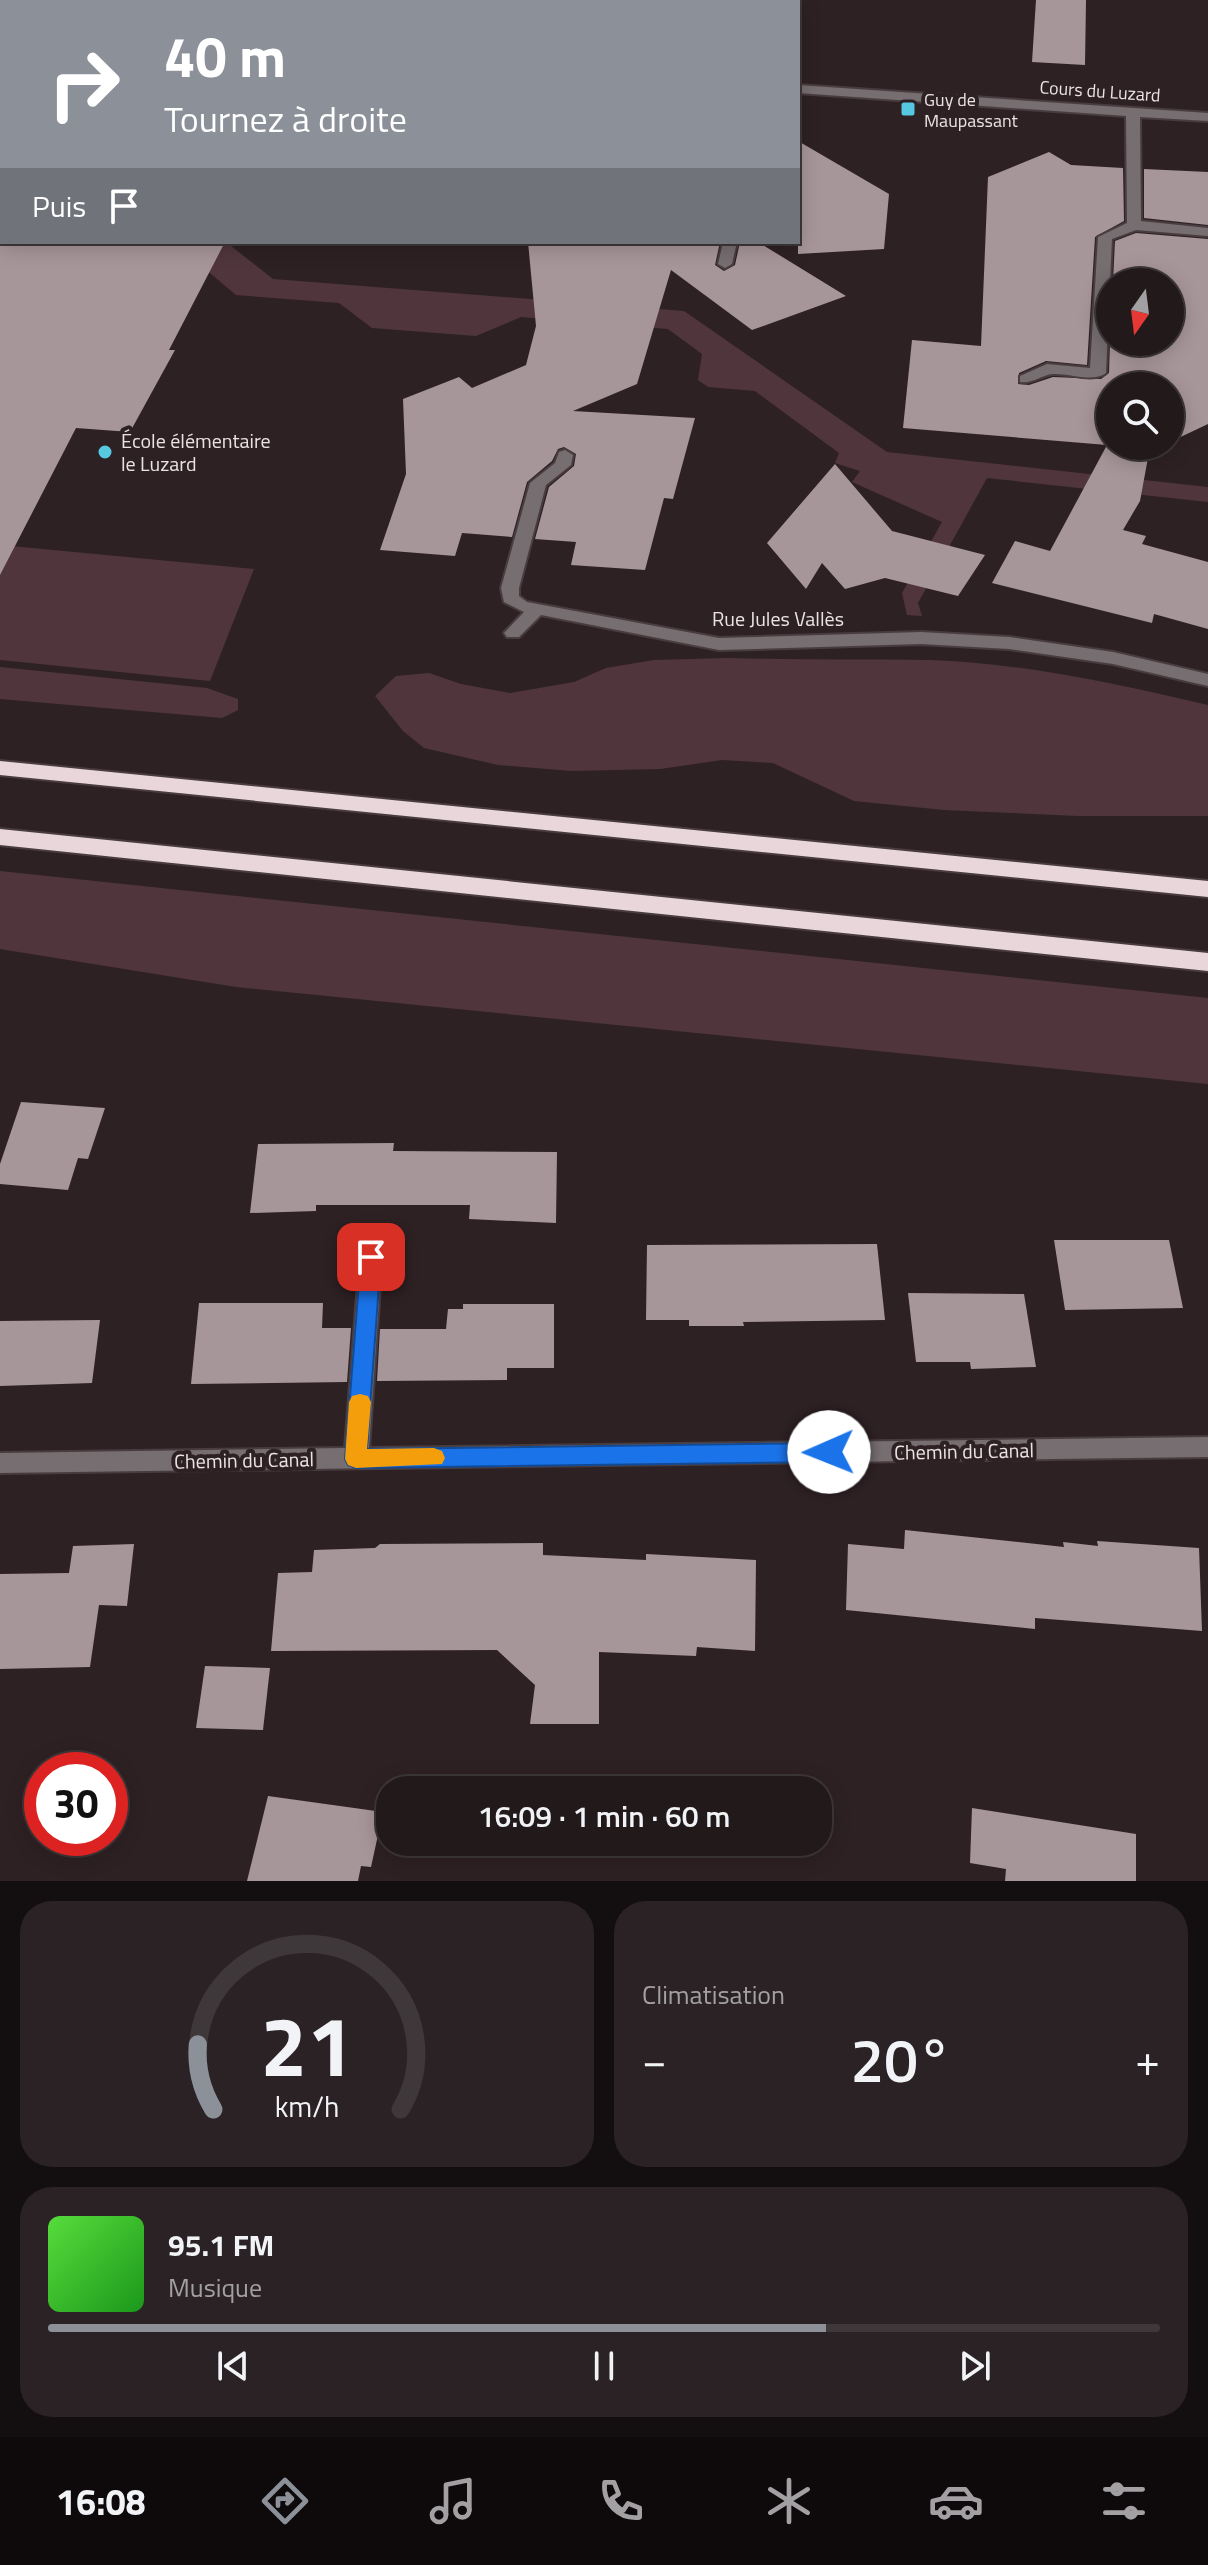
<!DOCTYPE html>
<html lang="fr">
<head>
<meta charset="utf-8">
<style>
	:root { --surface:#22191b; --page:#2a2224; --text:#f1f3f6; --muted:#a2a0a3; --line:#3f383a; --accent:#8c9099 }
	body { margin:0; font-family:"Titillium Web",sans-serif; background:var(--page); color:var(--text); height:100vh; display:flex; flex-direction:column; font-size:30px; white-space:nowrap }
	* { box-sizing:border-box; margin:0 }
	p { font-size:26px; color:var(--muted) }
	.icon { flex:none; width:44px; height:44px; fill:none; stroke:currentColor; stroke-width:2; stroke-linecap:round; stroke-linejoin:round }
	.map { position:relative; height:1881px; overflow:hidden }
	.sheet { display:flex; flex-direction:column; gap:20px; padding:20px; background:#130e0f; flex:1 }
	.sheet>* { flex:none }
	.hud { position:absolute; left:0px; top:0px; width:800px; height:244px; box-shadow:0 4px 20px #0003,0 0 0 2px var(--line); background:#8c9099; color:#fff; overflow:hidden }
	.needle { width:52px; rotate:194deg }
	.fabs { position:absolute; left:1096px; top:268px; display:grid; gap:16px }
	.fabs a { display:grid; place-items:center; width:88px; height:88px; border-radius:50%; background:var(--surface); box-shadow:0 4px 20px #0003,0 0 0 2px var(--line); font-size:40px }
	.speed { position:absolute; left:24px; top:1752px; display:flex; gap:16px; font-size:40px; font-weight:700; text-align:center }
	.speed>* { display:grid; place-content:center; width:104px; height:104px; border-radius:50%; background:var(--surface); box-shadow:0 4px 20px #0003,0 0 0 2px var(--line); line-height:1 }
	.speed .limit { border:12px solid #d22; background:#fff; color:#111 }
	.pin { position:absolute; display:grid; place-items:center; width:68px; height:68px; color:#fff; margin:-34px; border-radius:16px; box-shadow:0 4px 12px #0006 }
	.me { position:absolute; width:88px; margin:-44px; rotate:269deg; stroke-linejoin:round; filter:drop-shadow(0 0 6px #0008) }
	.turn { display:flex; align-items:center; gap:28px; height:168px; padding:0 32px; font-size:36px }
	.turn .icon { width:104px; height:104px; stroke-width:2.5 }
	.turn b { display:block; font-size:56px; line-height:68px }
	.then { display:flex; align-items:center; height:76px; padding:0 32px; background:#0003; gap:16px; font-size:30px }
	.big { font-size:60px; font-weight:600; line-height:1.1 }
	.sheet .card { flex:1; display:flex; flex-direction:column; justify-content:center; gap:12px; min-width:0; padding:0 28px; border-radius:32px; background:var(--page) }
	.sheet .dial { align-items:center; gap:0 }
	.dial svg { height:208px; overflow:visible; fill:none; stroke:var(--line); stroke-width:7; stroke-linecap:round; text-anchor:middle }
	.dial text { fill:var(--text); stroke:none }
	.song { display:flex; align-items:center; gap:24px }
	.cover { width:96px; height:96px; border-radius:12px; background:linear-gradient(135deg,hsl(110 70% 55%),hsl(120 70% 35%)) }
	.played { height:8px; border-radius:4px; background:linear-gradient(90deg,var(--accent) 70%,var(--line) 70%) }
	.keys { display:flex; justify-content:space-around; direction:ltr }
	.heat { display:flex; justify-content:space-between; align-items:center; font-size:44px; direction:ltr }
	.sheet .tiles { flex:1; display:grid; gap:20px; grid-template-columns:1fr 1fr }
	.card:last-child { grid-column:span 2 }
	.trip { position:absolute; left:376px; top:1776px; width:456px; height:80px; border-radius:32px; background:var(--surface); box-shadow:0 4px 20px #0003,0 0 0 2px var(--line); font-weight:600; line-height:80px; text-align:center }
	.dock { display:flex; height:128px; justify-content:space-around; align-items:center; background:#0e0a0b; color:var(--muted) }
	.dock .icon { width:56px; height:56px }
	.dock .selected { color:var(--accent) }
	.dock b { font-size:36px; color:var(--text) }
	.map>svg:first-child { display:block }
</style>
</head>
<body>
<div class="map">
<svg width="1208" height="1881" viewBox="0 0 1208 1881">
	<rect width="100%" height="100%" fill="#2e2124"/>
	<path fill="#50363c" d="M 173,242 L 226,242 L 273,279 L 684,311 L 887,452 L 1208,487 L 1208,502 L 987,478 L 918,603 L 922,616 L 907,615 L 902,593 L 942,522 L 852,482 L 860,471 L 835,463 L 839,453 L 755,391 L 708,387 L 698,380 L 702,354 L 668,329 L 521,317 L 476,336 L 372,328 L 339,303 L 236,295 Z
		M 0,545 L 254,569 L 210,681 L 0,660 Z
		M 727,658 C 794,660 862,659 929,660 C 1024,663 1116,684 1208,705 L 1208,816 L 1078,816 L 944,810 L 854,801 L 773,763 L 722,760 L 660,769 L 571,771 L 498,765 L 424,748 L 403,731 L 375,696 L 396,676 L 429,673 L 461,684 L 510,693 L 574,682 L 606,668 L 654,660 Z
		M 0,667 L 207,688 L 238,699 L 238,710 L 222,718 L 0,699 Z
		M 0,871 L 1208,998 L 1208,1084 L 236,987 L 0,949 Z"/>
	<path fill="#a79699" d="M 1036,0 L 1086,0 L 1085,65 L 1032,62 Z
		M 798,141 L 889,194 L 884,249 L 798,254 Z
		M 1049,152 L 1071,165 L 1123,168 L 1124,221 L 1095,237 L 1087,365 L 1046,361 L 1019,373 L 1018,384 L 1029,385 L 1053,377 L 1101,379 L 1109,373 L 1110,342 L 1170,342 L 1170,282 L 1113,282 L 1115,241 L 1136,233 L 1208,239 L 1208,424 L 1170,442 L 1170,386 L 1110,386 L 1110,446 L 1162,446 L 1150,447 L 1140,501 L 1123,530 L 1146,536 L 1142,544 L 1208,562 L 1208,629 L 1154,614 L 1152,623 L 992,583 L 1015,541 L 1050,551 L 1107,445 L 903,428 L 912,340 L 981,346 L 988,177 Z
		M 1144,169 L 1208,172 L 1208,225 L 1144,218 Z
		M 0,242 L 225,242 L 169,350 L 175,350 L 130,432 L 76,428 L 0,575 Z
		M 528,242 L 720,242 L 715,265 L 724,271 L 735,265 L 740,242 L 758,242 L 846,296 L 752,330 L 671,270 L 637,384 L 573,411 L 695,418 L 673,499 L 664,498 L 645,570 L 571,565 L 576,542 L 535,539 L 549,487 L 574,466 L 576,454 L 564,447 L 558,449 L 552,461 L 527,482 L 512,537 L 462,533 L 455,556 L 380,550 L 406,474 L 403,399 L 459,377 L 472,388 L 526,365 L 536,326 Z
		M 835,464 L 892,531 L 985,555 L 958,596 L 885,578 L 845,589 L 822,563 L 806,589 L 767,543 Z
		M 21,1102 L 105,1108 L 88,1159 L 78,1158 L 68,1190 L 0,1184 L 0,1164 Z
		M 394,1143 L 393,1151 L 557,1152 L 556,1223 L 469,1219 L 470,1205 L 316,1205 L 316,1211 L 250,1213 L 258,1144 Z
		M 1054,1240 L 1169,1240 L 1183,1308 L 1065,1310 Z
		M 877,1244 L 885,1320 L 743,1322 L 744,1326 L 689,1326 L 689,1320 L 646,1320 L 647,1245 Z
		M 908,1293 L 1024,1294 L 1036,1367 L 971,1369 L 970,1362 L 916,1362 Z
		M 199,1303 L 323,1303 L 322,1328 L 351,1328 L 347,1382 L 191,1384 Z
		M 463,1304 L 554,1304 L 554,1368 L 507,1368 L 507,1380 L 377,1381 L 380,1329 L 446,1329 L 448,1309 L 463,1309 Z
		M 100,1320 L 92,1383 L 0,1386 L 0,1321 Z
		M 905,1530 L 1064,1547 L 1063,1542 L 1098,1546 L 1097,1541 L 1199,1548 L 1202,1631 L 1035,1618 L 1035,1629 L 846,1610 L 848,1544 L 904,1549 Z
		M 543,1543 L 543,1555 L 646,1560 L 646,1554 L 756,1560 L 755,1651 L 697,1647 L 696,1656 L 599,1652 L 599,1724 L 530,1724 L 535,1685 L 497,1650 L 271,1651 L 278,1573 L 312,1572 L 314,1550 L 375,1548 L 380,1544 Z
		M 134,1544 L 127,1606 L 99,1605 L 90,1667 L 0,1669 L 0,1574 L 69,1573 L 73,1546 Z
		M 205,1666 L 270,1668 L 263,1730 L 196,1728 Z
		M 268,1796 L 383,1812 L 371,1867 L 361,1866 L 358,1881 L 247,1881 Z
		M 972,1808 L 1136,1834 L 1136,1881 L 1005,1881 L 1006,1869 L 970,1863 Z"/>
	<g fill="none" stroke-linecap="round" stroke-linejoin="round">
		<defs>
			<path id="minor" d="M 0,29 L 2,29 L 2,37 L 0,37 Z
				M 798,85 L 1208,113 L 1208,121 L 1140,117 L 1141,221 L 1208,228 L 1208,236 L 1136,230 L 1112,239 L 1106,373 C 1093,383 1069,373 1053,374 C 1041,375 1033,384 1020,382 L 1020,376 L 1047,364 L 1090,368 L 1098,237 L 1127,223 L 1126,116 L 798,93 Z
				M 0,197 L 2,197 L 2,205 L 0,205 Z
				M 723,242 L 737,242 L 732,264 L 725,268 L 718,264 Z
				M 565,450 L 573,455 L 571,465 L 546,485 L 519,588 L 519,596 L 527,602 L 719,638 L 921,632 L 1009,637 L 1113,652 L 1208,674 L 1208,686 L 1113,664 L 1009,649 L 921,644 L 719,650 L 541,615 L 519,637 L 507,637 L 504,633 L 524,612 L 504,602 L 501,588 L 530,483 L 555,463 L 559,452 Z
				M 371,1248 L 379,1251 L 382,1257 L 369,1448 L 1208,1437 L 1208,1457 L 0,1473 L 0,1453 L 345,1448 L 360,1257 L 363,1251 Z"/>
			<path id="highway" d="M 0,761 L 1208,881 L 1208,897 L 0,775 Z
				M 0,829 L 1208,953 L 1208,971 L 0,845 Z"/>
		</defs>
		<use href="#minor" stroke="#483c3f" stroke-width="4"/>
		<use href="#highway" stroke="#483c3f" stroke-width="4"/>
		<use href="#minor" fill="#766e70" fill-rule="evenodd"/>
		<use href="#highway" fill="#e9d6da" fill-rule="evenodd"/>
	</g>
	<path fill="#1a73e8" stroke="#114b97" stroke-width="2" d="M 371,1249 L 378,1252 L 381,1257 L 367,1449 L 829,1443 L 837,1446 L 840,1452 L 837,1459 L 829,1462 L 356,1468 L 348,1465 L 345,1459 L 361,1257 L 364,1252 Z"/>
	<path fill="#f59e0b" d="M 360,1394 L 368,1396 L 371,1402 L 367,1449 L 434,1448 L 442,1451 L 445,1458 L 442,1464 L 356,1468 L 348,1465 L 345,1459 L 349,1402 L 352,1396 Z"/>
	<g fill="#56c9e1" stroke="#2e2124" stroke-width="3">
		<rect x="900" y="101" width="16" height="16" rx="4"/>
		<circle cx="105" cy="452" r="8"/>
	</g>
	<g text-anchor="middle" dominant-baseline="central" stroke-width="8" stroke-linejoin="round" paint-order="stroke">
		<g font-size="18" fill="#ebe2e4" stroke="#2e2124">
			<text transform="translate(1100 91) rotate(4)">Cours du Luzard</text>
		</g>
		<g font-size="18" fill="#ebe2e4" stroke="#2e2124" text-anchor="start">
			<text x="924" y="99">Guy de<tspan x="924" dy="21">Maupassant</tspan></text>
		</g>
		<g font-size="20" fill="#ebe2e4" stroke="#2e2124" text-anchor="start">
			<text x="121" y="440">École élémentaire<tspan x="121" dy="23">le Luzard</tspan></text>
		</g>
		<g font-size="20" fill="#ebe2e4" stroke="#2e2124">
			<text x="778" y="618">Rue Jules Vallès</text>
			<text transform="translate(964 1451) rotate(-1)">Chemin du Canal</text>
			<text transform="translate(244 1460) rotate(-1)">Chemin du Canal</text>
		</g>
	</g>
</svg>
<div class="fabs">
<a><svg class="needle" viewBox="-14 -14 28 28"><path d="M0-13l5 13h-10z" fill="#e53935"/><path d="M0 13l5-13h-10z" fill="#a2a0a3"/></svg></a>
<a><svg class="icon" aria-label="search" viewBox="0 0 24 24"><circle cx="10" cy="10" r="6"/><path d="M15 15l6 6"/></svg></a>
</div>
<div class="speed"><div class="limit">30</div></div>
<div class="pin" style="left:371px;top:1257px;background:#d93025"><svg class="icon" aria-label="arrive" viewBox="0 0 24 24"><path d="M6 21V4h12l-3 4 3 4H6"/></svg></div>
<svg class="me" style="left:829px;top:1452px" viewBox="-20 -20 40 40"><circle r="19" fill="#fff"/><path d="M0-13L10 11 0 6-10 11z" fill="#1a73e8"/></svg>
<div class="trip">16:09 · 1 min · 60 m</div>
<div class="hud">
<div class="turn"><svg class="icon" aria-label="right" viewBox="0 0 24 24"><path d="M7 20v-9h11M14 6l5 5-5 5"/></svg><div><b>40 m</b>Tournez à droite</div></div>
<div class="then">Puis<svg class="icon" aria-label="arrive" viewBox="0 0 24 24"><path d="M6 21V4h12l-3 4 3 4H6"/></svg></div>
</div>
</div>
<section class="sheet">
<div class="tiles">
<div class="card dial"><svg viewBox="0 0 100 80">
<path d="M14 69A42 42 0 1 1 86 69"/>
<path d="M14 69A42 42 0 0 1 8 44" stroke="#8c9099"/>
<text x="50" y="56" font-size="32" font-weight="700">21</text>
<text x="50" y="72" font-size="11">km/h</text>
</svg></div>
<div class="card"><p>Climatisation</p>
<div class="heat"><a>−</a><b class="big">20°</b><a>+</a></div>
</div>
<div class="card">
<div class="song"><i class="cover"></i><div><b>95.1 FM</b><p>Musique</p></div></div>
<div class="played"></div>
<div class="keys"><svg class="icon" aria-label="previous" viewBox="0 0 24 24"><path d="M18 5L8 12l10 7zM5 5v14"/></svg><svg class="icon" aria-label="pause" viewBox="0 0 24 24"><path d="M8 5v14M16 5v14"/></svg><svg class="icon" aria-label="next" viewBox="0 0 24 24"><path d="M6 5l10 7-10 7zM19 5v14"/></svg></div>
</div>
</div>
</section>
<nav class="dock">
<b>16:08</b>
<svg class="icon selected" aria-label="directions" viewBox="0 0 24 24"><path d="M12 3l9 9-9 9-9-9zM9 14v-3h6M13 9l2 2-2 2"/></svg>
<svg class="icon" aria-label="music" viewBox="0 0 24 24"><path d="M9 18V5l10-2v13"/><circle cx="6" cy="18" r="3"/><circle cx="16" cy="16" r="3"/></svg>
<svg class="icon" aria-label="phone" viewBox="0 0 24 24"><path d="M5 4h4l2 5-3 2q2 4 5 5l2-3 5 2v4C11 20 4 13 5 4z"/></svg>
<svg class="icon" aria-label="climate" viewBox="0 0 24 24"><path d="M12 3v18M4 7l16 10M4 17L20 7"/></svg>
<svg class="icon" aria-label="car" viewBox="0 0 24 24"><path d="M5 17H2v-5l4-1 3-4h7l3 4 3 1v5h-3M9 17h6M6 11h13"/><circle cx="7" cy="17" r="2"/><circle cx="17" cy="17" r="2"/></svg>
<svg class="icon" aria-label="filters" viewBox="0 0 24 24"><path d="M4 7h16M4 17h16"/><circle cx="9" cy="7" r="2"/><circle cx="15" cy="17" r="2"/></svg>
</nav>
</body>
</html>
